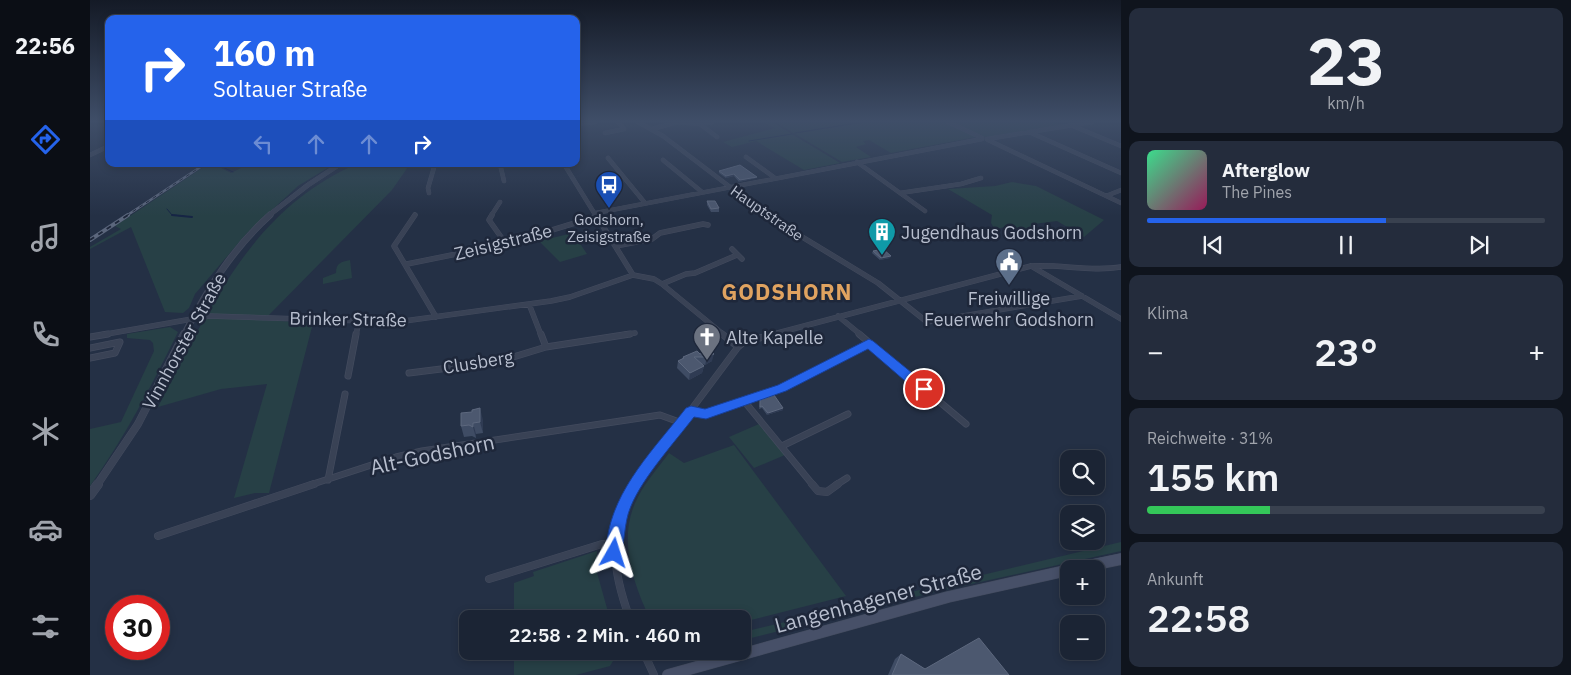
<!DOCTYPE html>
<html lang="de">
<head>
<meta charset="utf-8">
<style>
	:root { --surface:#1b2434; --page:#242c3c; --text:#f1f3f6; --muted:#a0a4ac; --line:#39414f; --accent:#2563eb }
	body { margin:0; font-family:"IBM Plex Sans",sans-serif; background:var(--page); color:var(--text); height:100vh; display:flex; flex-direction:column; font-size:19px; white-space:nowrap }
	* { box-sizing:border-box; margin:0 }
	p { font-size:16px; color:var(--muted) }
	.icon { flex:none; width:28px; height:28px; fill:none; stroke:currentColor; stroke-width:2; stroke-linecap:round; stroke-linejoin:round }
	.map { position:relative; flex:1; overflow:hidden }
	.drawer { display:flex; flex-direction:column; gap:8px; padding:8px; background:#0f141d; width:450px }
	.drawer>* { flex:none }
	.guide { position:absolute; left:15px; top:15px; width:475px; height:152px; border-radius:10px; box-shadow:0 2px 8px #0003,0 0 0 1px var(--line); background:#2563eb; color:#fff; overflow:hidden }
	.tools { position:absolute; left:970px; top:450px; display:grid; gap:10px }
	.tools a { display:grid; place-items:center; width:45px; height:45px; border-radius:10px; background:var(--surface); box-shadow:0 2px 8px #0003,0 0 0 1px var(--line); font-size:25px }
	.speed { position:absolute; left:15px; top:595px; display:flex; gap:10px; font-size:25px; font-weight:700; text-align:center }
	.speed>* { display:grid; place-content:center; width:65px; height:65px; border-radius:50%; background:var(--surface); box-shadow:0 2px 8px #0003,0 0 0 1px var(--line); line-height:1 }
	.speed .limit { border:8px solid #d22; background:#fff; color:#111 }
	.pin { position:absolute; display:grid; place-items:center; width:42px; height:42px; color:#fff; margin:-21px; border:2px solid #fff; border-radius:50%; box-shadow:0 1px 5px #0007 }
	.me { position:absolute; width:55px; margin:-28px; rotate:6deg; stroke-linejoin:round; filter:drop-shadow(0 0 4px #0008) }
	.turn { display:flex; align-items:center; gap:18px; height:105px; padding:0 25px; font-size:22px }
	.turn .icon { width:65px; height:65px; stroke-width:2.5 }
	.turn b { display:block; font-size:35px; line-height:42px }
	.lanes { display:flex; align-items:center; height:48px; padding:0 25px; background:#0003; justify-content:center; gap:25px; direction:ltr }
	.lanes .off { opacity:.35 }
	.big { font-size:38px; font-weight:600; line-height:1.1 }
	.drawer .card { flex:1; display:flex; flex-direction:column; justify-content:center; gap:8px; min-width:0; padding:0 18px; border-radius:10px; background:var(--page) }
	.drawer .dial { align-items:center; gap:0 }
	.dial b { font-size:65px; line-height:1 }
	.song { display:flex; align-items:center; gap:15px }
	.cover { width:60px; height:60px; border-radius:8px; background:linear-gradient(135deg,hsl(150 70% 55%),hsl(330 70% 35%)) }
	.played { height:5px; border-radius:2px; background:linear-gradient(90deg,var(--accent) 60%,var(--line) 60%) }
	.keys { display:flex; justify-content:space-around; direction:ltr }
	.heat { display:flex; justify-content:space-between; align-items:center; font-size:28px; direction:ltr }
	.charge { height:8px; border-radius:4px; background:linear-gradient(90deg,#34c759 31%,var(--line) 0) }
	.trip { position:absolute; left:369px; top:610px; width:292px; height:50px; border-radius:10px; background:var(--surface); box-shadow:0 2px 8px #0003,0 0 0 1px var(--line); font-weight:600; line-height:50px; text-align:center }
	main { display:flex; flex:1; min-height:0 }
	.tab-bar { display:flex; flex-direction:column; width:90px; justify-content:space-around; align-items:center; background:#0b0e15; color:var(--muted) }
	.tab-bar .icon { width:35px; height:35px }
	.tab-bar .on { color:var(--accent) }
	.tab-bar b { font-size:22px; color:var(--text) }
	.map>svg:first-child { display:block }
</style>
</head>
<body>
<main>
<nav class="tab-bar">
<b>22:56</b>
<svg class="icon on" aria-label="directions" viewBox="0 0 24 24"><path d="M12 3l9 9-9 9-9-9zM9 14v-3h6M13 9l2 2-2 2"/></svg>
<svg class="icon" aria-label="music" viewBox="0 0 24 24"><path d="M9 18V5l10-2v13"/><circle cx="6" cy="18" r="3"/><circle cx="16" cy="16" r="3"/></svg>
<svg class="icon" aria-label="phone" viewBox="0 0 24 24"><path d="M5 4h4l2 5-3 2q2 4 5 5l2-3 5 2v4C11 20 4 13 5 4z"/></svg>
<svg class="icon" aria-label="climate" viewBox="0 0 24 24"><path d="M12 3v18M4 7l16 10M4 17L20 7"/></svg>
<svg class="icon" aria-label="car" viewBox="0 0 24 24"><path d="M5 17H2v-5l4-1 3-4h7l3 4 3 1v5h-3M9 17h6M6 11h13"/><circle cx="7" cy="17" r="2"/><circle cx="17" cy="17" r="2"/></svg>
<svg class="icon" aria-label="filters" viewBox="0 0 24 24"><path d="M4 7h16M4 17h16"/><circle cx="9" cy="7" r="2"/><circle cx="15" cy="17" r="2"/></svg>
</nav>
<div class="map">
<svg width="1031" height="675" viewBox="0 0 1031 675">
	<rect width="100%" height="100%" fill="#243045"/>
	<path fill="#274046" d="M 673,122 L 682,122 L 750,163 L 714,170 L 666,141 L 642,147 L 633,142 L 685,128 Z
		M 685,122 L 768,122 L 708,132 L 709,133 L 772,122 L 854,122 L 886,137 L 801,153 L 779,140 L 773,141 L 776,144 L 766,147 L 781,157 L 752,162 Z
		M 862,122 L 963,122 L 971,125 L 895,137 Z
		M 118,164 L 123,164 L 141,173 L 159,164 L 244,164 L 208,186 L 157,233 L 105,294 L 99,308 L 93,313 L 75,312 L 41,227 L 0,249 L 0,247 L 31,229 L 25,226 Z
		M 267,164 L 320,164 L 302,190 L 174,320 L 223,323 L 179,493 L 165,493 L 144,498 L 177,384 L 131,389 L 68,407 C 118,312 161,209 267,164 Z
		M 922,182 L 946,186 L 1014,220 L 994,237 L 967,221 L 944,224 L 952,230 L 935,237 L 917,226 L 905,230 L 901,223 L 902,215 L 858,189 L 905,186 Z
		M 483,233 L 497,254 L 470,262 L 449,241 Z
		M 260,260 L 262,278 L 233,284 L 233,278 L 246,273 C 246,263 251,262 260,260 Z
		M 80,327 L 88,332 C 62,385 35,437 0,486 L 0,429 L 31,422 L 64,351 L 63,343 L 60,340 L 37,338 L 37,334 Z
		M 669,424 L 695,455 L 664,468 L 639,437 Z
		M 644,445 L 756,596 L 653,622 L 652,619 L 560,619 C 542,581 527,536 548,497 C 556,481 569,467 579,453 L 594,463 Z
		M 1031,542 L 1031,551 L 845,592 L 653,640 L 653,632 Z
		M 507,551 L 506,569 L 520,619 L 424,619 L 424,583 L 444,576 L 443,572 Z
		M 424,651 L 529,651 L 520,666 L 486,675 L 424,675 Z"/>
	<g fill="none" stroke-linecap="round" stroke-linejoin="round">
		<path stroke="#162545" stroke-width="1" d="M 705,133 L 774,122
			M 659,141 L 702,134
			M 126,164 L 143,172
			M 77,209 L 82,215 L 94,216"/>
		<path stroke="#162545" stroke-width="2" d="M 82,215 L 102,217"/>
		<defs>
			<path id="minor-far3" d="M 548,122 L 573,136 L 678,216
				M 858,122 L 892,138
				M 486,124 L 505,122
				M 610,124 L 627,137
				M 983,126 L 1031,146
				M 562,129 L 588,122 L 610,124 L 622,122
				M 939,132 L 1031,173
				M 515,133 L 534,129 L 528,122
				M 897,139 L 1002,122
				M 898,140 L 1031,203
				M 0,155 L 19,146
				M 656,157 L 685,178
				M 518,158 L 555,203
				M 573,160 L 612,192
				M 767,162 L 835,211
				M 410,164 L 414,181
				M 474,164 L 506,216
				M 339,193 L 338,188 L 345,164
				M 810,193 L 871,184 L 891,178
				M 1016,196 L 1031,190
				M 506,213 L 892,139
				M 401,216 L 410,202"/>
			<path id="minor-far2" d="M 325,215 L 304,246 L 346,317
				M 402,215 L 399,220 L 416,244
				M 506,215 L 543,275
				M 676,215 L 788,283 L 837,322 L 992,296
				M 526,246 L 562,239 L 570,233 L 613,224 L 618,225
				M 642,249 L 652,259
				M 317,264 L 416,244 L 508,216
				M 941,266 L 1031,319
				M 572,284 L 596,274 L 605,273 L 647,255
				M 439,304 L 451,335
				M 748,316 L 771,335
				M 11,335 L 119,316 L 307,322 L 461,301 L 480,297 L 543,275 L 564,279 L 572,284 L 634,335
				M 266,335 L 269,321
				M 532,335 L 545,333
				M 680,335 L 941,266 C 971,264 1001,272 1031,267"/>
			<path id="minor-far1" d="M 451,334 L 456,347
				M 632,334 L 648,347
				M 769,334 L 876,424
				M 0,337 L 18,334
				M 0,348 L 30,342 L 25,353 L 0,358
				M 319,373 L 407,362 L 456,347 L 540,334
				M 258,376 L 266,334
				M 654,401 L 723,485
				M 601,412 L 616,414 L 692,388 L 779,344
				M 692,446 L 758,414
				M 238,480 L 255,394
				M 220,485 L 306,457 L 332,451 L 570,415 L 592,423
				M 545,485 L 648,347 L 654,342 L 685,334
				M 746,485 L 757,478"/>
			<path id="minor" d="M 722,484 L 728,491 L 737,492 L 748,484
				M 68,536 L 224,484
				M 399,579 L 512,544 L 524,544
				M 540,619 C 521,567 518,534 545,484
				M 553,651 L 564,675"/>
			<path id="tertiary-far3" d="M 178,216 L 218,185 L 250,164"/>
			<path id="tertiary-far2" d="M 94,335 C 117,290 142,249 180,215"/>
			<path id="tertiary-far1" d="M 7,485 L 48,424 L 94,334"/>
			<path id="tertiary" d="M 0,495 L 8,484"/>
			<path id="secondary" d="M 983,569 L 1031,559
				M 578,675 L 858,597 L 979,570"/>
		</defs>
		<use href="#minor-far3" stroke="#434b5e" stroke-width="4.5"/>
		<use href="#minor-far2" stroke="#434b5e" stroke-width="5.5"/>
		<use href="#minor-far1" stroke="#434b5e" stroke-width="7"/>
		<use href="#minor" stroke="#434b5e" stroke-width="8"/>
		<use href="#tertiary-far3" stroke="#434b5e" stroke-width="5"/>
		<use href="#tertiary-far2" stroke="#434b5e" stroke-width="7"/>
		<use href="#tertiary-far1" stroke="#434b5e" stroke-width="8"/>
		<use href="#tertiary" stroke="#434b5e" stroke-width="10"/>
		<use href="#secondary" stroke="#434b5e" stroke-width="12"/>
		<use href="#minor-far3" stroke="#394255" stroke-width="4"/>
		<use href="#minor-far2" stroke="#394255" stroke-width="4.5"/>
		<use href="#minor-far1" stroke="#394255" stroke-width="5.5"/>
		<use href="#minor" stroke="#394255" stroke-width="7"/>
		<use href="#tertiary-far3" stroke="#394255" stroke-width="4.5"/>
		<use href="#tertiary-far2" stroke="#394255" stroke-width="5.5"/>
		<use href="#tertiary-far1" stroke="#394255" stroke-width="7"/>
		<use href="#tertiary" stroke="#394255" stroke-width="9"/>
		<use href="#secondary" stroke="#475068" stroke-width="11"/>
		<defs>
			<path id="rail-far1" d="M 36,216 L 115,164"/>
			<path id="rail" d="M 0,240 L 38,215"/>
		</defs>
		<use href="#rail-far1" stroke="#5b667c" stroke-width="2.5"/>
		<use href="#rail" stroke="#5b667c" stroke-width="4"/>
		<use href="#rail-far1" stroke="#1e273a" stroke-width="1" stroke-dasharray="4" stroke-linecap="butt"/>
		<use href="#rail" stroke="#1e273a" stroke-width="2" stroke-dasharray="5" stroke-linecap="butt"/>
	</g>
	<path fill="#3f4c64" d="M 629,171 L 667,177 L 666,178 L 649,182 L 644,176 L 636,178 L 629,173 Z
		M 617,201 L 629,208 L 629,212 L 621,212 L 617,205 Z
		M 783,251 L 800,258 L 790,260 L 782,253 Z
		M 620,350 L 622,361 L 615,365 L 612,364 L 614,366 L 612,373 L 599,380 L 587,368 L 588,361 L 592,359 L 593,357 L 610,354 Z
		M 670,400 L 693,408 L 693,410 L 677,415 L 672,408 L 669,409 Z
		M 393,420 L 393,433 L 386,434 L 386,438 L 382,436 L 374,437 L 371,426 Z
		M 811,654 L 835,669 L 919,675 L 798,675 L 805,659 Z"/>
	<path fill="#2f3b53" d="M 644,174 L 644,176 L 636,178 L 636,176 Z
		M 667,177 L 666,178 L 649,182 L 650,180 Z
		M 801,256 L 800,258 L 790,260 L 791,258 Z
		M 624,354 L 622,361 L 615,365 L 617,357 Z
		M 614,366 L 612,373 L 599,380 L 600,373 Z
		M 390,408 L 393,420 L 393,433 L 390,422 Z
		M 693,408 L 693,410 L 677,415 L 678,413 Z
		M 383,423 L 386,434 L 386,438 L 383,427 Z"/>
	<path fill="#4c586f" stroke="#5d687e" d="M 650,165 L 667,177 L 650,180 L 644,174 L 636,176 L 629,171 Z
		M 617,201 L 625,201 L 629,208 L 621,209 Z
		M 793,249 L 801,256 L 791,258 L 783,251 Z
		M 620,350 L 624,354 L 617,357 L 604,357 L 614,366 L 600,373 L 588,361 L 594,358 L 593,357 L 607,351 L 610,354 Z
		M 684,395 L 693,408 L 678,413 L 672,406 L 670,407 L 670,400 Z
		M 390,408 L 390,422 L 383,423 L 383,427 L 379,425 L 371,426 L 371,413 L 382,412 L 382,410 Z
		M 889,638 L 919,675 L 802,675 L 811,654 L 835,669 Z"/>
	<linearGradient id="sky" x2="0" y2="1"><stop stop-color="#141a26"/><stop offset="0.56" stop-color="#3f4e68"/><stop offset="1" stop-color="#3f4e68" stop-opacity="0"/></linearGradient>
	<rect width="1031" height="216" fill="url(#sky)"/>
	<path fill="#2563eb" stroke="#184099" d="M 779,339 L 783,341 L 838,386 L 840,389 L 838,393 L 829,393 L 778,349 L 696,391 L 616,419 L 604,417 C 584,443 553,477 541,506 C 533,524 536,543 529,559 L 524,561 L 518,559 C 515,552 516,547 517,540 C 524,488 565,448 596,408 L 601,406 L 615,409 L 688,385 Z"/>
	<defs>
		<symbol id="bus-pin" viewBox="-11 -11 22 30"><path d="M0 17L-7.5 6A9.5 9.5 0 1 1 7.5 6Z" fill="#1a4fb4" stroke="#1e273a"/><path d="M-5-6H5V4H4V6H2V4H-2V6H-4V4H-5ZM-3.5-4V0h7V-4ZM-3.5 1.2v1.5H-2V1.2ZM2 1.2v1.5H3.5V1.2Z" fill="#fff"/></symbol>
		<symbol id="building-pin" viewBox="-11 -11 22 30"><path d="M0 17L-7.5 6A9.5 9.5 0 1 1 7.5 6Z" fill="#0f9aa8" stroke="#1e273a"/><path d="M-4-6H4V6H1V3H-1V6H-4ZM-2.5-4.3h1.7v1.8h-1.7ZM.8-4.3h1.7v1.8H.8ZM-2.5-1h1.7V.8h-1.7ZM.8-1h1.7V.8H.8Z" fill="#fff"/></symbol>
		<symbol id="civic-pin" viewBox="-11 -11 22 30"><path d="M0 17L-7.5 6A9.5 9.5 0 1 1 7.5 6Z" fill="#5c6f8a" stroke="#1e273a"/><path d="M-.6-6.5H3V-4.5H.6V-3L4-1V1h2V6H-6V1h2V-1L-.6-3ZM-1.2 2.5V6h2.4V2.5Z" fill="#fff"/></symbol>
		<symbol id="church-pin" viewBox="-11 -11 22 30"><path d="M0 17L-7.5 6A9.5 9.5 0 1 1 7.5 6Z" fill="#6b7280" stroke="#1e273a"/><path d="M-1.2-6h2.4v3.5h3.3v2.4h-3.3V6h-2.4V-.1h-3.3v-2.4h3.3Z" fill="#fff"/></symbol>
	</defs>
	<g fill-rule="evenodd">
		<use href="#bus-pin" x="503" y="169" width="32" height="43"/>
		<use href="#building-pin" x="776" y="216" width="32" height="43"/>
		<use href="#civic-pin" x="903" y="246" width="32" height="43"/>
		<use href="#church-pin" x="601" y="321" width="32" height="43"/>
	</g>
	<g text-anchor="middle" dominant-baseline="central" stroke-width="5" stroke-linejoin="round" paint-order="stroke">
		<g font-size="15" fill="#b7bece" stroke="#1e273a">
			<text transform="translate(677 213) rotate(35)">Hauptstraße</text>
		</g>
		<g font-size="15" fill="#b7bece" stroke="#1e273a">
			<text x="519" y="219">Godshorn,<tspan x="519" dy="17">Zeisigstraße</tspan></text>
		</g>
		<g font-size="18" fill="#b7bece" stroke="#1e273a" text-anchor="start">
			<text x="811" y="232">Jugendhaus Godshorn</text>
			<text x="919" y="298" text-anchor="middle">Freiwillige<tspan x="919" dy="21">Feuerwehr Godshorn</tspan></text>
			<text x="636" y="337">Alte Kapelle</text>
		</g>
		<g font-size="18" fill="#b7bece" stroke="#1e273a">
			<text transform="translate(413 242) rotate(-14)">Zeisigstraße</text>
			<text transform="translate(258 319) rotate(1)">Brinker Straße</text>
			<text transform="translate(94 341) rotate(-61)">Vinnhorster Straße</text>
			<text transform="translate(388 362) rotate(-9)">Clusberg</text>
		</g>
		<g font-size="21" fill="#b7bece" stroke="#1e273a">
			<text transform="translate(342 454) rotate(-12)">Alt-Godshorn</text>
			<text transform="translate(788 598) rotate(-15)">Langenhagener Straße</text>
		</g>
		<g font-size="22" font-weight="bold" letter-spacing="1" fill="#e0a360" stroke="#1e273a">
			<text x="697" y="291">GODSHORN</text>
		</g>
	</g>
</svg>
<div class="tools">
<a><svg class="icon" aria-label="search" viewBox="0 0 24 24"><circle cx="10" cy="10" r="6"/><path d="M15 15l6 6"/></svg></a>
<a><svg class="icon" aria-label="layers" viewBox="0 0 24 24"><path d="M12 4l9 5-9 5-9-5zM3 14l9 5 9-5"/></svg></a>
<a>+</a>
<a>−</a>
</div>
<div class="speed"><div class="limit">30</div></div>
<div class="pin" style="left:834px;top:389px;background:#d93025"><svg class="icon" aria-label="arrive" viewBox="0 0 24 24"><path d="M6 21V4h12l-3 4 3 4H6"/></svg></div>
<svg class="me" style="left:524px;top:553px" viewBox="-20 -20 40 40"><path d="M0-17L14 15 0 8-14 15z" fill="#2563eb" stroke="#fff" stroke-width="4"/></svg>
<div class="trip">22:58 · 2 Min. · 460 m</div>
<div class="guide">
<div class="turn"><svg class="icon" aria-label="right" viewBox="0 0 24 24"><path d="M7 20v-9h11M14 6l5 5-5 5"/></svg><div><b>160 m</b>Soltauer Straße</div></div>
<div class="lanes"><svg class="icon off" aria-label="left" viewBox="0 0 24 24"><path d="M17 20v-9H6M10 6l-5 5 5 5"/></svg><svg class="icon off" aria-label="ahead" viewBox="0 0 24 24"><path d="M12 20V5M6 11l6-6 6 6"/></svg><svg class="icon off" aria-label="ahead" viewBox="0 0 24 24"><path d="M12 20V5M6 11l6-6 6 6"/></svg><svg class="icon" aria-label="right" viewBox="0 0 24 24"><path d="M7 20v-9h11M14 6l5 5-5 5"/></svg></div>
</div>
</div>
<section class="drawer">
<div class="card dial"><b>23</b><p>km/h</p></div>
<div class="card">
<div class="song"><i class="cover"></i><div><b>Afterglow</b><p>The Pines</p></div></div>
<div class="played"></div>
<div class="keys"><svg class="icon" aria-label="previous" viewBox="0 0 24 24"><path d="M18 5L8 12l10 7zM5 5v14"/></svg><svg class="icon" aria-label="pause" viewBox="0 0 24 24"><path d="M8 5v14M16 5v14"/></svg><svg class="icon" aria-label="next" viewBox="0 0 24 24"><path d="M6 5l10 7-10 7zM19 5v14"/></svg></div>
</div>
<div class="card"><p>Klima</p>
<div class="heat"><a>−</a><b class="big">23°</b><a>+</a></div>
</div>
<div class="card"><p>Reichweite · 31%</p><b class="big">155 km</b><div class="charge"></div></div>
<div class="card"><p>Ankunft</p><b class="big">22:58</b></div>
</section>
</main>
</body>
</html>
